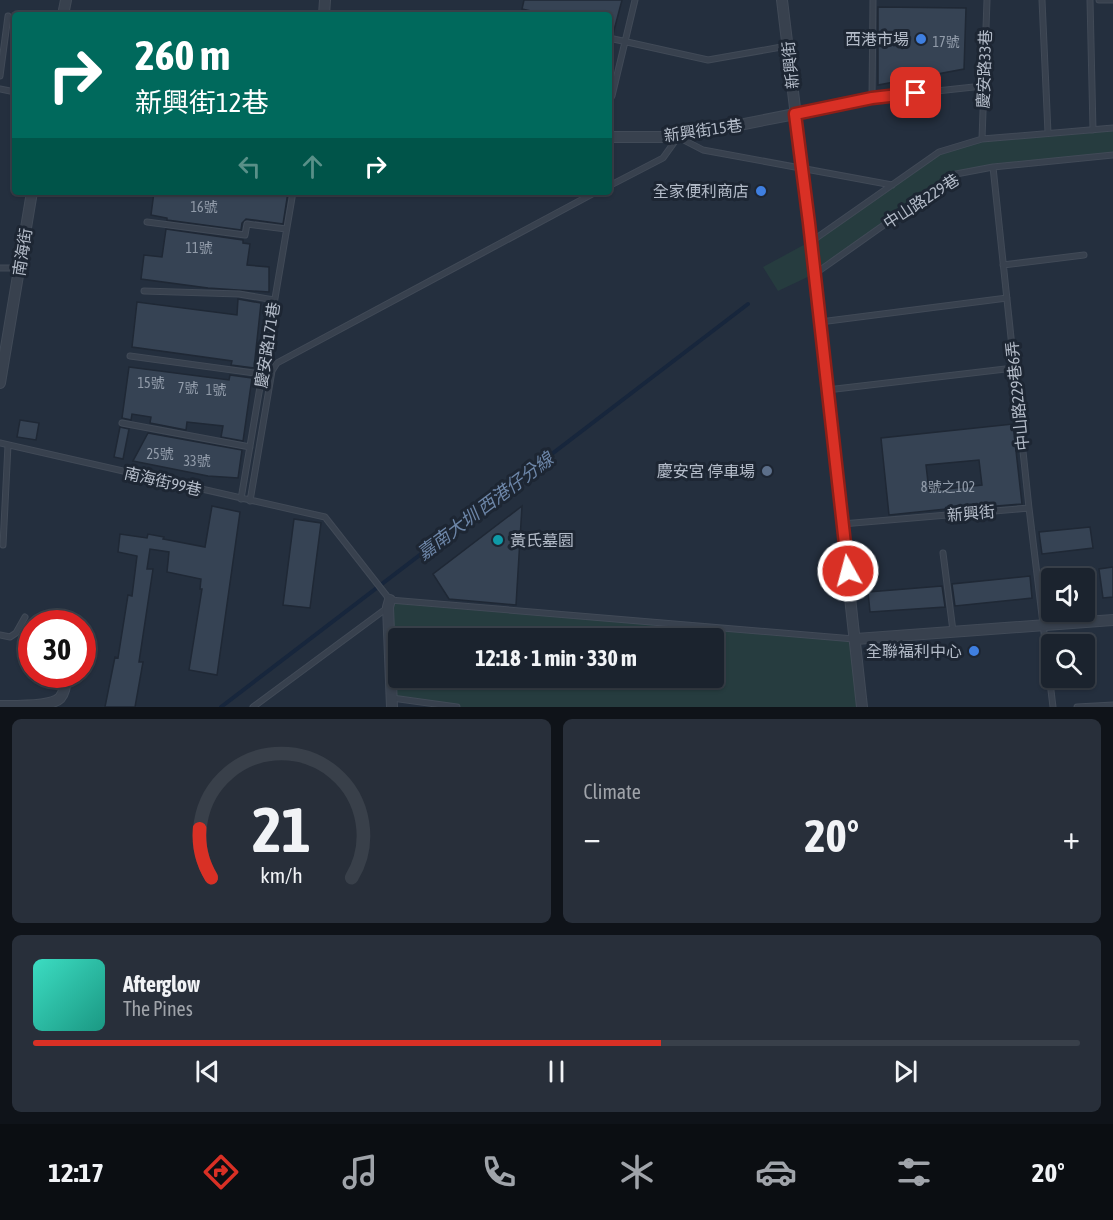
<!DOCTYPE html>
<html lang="en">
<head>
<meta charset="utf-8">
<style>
	:root { --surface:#1b232e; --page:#282f3a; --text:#f1f3f6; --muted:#a0a4aa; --line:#39404a; --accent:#d93025 }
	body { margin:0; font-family:"Asap Condensed","Noto Sans TC",sans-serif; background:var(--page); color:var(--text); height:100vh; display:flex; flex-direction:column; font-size:22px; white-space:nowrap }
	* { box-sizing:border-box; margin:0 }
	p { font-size:20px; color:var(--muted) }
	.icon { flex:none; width:33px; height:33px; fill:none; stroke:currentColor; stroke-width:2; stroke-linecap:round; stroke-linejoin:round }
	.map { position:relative; height:707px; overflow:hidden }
	.panel { display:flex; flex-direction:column; gap:12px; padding:12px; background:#0f1319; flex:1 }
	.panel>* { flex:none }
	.banner { position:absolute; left:12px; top:12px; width:600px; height:183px; border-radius:6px; box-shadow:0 2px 4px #0004,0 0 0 2px var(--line); background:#00695c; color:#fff; overflow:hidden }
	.controls { position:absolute; left:1041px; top:568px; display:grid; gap:12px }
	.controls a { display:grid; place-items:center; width:54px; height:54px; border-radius:6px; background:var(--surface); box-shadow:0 2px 4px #0004,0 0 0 2px var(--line); font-size:30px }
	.speed { position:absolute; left:18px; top:610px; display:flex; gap:12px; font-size:30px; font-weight:700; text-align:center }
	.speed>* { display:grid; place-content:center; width:78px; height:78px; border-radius:50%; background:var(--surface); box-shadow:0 2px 4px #0004,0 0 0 2px var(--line); line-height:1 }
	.speed .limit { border:9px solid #d22; background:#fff; color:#111 }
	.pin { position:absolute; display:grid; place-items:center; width:51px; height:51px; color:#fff; margin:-26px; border-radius:12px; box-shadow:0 3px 9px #0006 }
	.me { position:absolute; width:66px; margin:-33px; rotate:353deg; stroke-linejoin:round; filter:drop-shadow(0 0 4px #0008) }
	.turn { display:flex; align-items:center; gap:21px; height:126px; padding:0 24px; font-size:27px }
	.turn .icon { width:78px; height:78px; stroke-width:2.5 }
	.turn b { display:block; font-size:42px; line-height:51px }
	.lanes { display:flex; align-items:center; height:57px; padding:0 24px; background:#0003; justify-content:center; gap:30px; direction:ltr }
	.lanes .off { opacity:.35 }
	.big { font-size:45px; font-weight:700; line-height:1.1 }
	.panel .tile { flex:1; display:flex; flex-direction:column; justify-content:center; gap:9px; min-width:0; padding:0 21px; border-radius:9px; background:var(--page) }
	.panel .dial { align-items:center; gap:0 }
	.dial svg { height:156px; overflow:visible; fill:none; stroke:var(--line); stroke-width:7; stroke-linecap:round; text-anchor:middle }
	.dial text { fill:var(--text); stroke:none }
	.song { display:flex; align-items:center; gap:18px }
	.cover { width:72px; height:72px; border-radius:9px; background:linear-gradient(135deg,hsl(170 70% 55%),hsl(170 70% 35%)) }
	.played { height:6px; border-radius:3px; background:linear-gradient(90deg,var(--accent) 60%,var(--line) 60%) }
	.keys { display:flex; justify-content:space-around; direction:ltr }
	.heat { display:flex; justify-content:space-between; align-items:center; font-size:33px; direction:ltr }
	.panel .tiles { flex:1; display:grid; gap:12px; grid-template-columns:1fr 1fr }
	.tile:last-child { grid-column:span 2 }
	.trip { position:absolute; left:388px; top:628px; width:336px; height:60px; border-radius:6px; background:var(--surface); box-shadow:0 2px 4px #0004,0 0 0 2px var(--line); font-weight:700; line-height:60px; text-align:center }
	.tab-bar { display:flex; height:96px; justify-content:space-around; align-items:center; background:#0b0e12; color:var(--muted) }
	.tab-bar .icon { width:42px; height:42px }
	.tab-bar .on { color:var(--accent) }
	.tab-bar b { font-size:27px; color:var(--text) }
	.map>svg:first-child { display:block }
</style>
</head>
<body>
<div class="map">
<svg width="1113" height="707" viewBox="0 0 1113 707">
	<rect width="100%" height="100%" fill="#242f3e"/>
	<path fill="#263c3f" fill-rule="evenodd" d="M 1113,128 L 1113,155 L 993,167 L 956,174 L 814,274 L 778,291 L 763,267 L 811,241 L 939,152 L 982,139 Z
		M 390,600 L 856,639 L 862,707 L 459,707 L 392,698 ZM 399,639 L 714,639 L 714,678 L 399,678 Z"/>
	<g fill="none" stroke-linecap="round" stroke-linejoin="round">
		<path stroke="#17263c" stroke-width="4" d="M 221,707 L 748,304"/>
	</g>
	<path fill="#364354" stroke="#1f2835" stroke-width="1.5" fill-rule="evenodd" d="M 524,0 L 622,0 L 613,34 L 609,33 L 609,15 L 549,15 L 522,9 Z
		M 878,7 L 966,8 L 964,69 L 878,85 Z
		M 154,192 L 288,192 L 283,224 L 246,219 L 242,223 L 241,230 L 167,220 L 167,218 L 151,215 Z
		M 166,229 L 243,240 L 243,243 L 250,244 L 247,265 L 269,267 L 269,292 L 208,288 L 141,279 L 144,255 L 162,257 Z
		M 238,299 L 261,303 L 254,368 L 231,365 L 232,361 L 132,347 L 137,302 L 237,315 Z
		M 129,367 L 229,380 L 230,375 L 252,378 L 243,441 L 221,437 L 223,426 L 187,422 L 186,430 L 150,423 L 151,417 L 132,414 L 131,420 L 122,418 Z
		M 20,420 L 39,423 L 36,440 L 17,437 Z
		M 1013,424 L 1022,504 L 984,507 L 984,505 L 889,515 L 881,438 ZM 979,460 L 982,485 L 929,491 L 926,465 Z
		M 120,427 L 129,429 L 123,459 L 114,457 Z
		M 148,433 L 242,450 L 238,478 L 208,476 L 133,461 Z
		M 212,506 L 240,512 L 217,675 L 189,670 L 202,589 L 200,589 L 201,579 L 167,572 L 169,552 L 150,549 L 147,569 L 153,569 L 139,662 L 143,662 L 135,707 L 105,707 L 115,657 L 118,658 L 128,595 L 132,596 L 137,556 L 118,552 L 120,534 L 147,538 L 148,534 L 164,537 L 163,539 L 205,547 Z
		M 522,506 L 516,605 L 449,599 L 433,574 Z
		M 294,519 L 321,523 L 310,608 L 283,605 Z
		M 1090,527 L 1093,548 L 1042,554 L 1039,532 Z
		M 1113,567 L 1113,597 L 1103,598 L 1099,569 Z
		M 1030,576 L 1032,598 L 955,606 L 952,584 Z
		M 942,586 L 945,607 L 870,612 L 868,592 Z"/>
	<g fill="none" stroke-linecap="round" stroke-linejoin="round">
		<defs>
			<path id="service" d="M 1042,0 L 1048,133
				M 1090,0 L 1093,130
				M 1099,0 L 1113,0
				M 609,38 L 708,60 L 787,46
				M 0,76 L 8,16
				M 0,89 L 15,92
				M 612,96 L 635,0
				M 872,98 L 873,0
				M 795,114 L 872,98 L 983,86
				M 982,139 L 987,0
				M 993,167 L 1029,508 L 1053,707
				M 609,186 L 663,158 L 678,137 L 703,150 L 892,185
				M 147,222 L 245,235 L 247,224 L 286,229
				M 812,241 L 939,152 L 982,139 L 1113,128
				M 1003,265 L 1084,255
				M 0,268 L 19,268
				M 816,273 L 956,174 L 993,167 L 1113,155
				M 144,291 L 239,294 L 274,300
				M 820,322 L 1007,298
				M 130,356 L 262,374
				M 827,390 L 1014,368
				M 122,423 L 250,447
				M 0,443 L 325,517 L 390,600 L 854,639
				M 241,499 L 293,192
				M 250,501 L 272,371 L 277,363 L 596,192
				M 842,524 L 1029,508
				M 3,545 L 8,445
				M 943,553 L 953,631
				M 0,635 L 10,637 L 16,633 L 25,617
				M 392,698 L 457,707
				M 253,707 L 387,608
				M 1077,707 L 1113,705"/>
			<path id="minor" d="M 782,0 L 811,241 L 862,707
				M 63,15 L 66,0
				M 324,15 L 325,0
				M 609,137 L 678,137 L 795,114
				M 0,383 L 32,192
				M 390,600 L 388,607 L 392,707
				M 856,639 L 1113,620
				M 0,706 C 14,706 51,707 60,698 C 65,692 66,682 66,675"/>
		</defs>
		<use href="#service" stroke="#414a57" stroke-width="7"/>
		<use href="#minor" stroke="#414a57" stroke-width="12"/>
		<use href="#service" stroke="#38414e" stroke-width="5"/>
		<use href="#minor" stroke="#38414e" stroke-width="10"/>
	</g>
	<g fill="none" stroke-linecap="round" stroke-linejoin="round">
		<defs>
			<path id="route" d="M 848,571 L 809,223 L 795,114 L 872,98 L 916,93"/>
		</defs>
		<use href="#route" stroke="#8d1f18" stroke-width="15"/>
		<use href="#route" stroke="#d93025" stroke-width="10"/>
	</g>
	<g fill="#3f7fe0" stroke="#1d2633" stroke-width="2">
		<circle cx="921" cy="39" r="6"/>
		<circle cx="761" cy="191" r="6"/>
		<circle cx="974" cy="651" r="6"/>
	</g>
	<circle fill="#5c6f8a" stroke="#1d2633" stroke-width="2" cx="767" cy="471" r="6"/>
	<circle fill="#0f9aa8" stroke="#1d2633" stroke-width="2" cx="498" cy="540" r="6"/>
	<g text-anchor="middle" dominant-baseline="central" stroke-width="6" stroke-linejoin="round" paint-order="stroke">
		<g font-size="14" fill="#929caa">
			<text x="946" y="42">17號</text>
			<text x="204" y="207">16號</text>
			<text x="199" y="248">11號</text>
			<text x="151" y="383">15號</text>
			<text x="188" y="388">7號</text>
			<text x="216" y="390">1號</text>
			<text x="160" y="454">25號</text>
			<text x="197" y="461">33號</text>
			<text x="948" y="487">8號之102</text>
		</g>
		<g font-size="16" fill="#b4bcc9" stroke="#1d2633" text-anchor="end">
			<text x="909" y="39">西港市場</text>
			<text x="749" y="191">全家便利商店</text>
			<text x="755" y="471">慶安宮 停車場</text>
			<text x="510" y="540" text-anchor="start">黃氏墓園</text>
			<text x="962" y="651">全聯福利中心</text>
		</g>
		<g font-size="16" fill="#b4bcc9" stroke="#1d2633">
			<text transform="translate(790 65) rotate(-96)">新興街</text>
			<text transform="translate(984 69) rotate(-88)">慶安路33巷</text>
			<text transform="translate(703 130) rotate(-8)">新興街15巷</text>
			<text transform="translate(921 201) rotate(-33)">中山路229巷</text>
			<text transform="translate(22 252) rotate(-81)">南海街</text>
			<text transform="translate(267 345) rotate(-81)">慶安路171巷</text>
			<text transform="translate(1017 396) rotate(-96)">中山路229巷6弄</text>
			<text transform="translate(163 481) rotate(13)">南海街99巷</text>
			<text transform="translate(971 513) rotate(-5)">新興街</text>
		</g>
		<g font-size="18" font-style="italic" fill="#6d86a8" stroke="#1d2633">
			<text transform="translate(485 506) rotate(-37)">嘉南大圳 西港仔分線</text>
		</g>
	</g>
</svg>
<div class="controls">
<a><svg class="icon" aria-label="sound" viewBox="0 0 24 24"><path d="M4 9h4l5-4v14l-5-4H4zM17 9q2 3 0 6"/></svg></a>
<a><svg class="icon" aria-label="search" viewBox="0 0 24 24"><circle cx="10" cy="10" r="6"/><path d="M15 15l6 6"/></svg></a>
</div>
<div class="speed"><div class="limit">30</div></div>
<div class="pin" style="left:916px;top:93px;background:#d93025"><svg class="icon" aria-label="arrive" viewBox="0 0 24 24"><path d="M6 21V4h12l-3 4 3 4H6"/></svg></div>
<svg class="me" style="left:848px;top:571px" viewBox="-20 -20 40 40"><circle r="17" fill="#d93025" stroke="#fff" stroke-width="3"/><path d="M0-11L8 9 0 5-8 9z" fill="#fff"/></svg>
<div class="trip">12:18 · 1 min · 330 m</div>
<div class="banner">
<div class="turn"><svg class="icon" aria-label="right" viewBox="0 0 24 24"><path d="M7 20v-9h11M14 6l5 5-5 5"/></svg><div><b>260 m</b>新興街12巷</div></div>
<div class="lanes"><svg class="icon off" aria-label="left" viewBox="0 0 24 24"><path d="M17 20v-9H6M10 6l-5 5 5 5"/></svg><svg class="icon off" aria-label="ahead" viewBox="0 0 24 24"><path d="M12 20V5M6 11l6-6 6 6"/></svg><svg class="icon" aria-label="right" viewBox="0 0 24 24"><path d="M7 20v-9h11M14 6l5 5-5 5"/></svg></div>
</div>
</div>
<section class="panel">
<div class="tiles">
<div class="tile dial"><svg viewBox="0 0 100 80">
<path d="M14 69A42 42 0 1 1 86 69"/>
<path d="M14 69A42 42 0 0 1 8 44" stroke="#d93025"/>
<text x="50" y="56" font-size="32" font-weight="700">21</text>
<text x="50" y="72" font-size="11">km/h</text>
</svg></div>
<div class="tile"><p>Climate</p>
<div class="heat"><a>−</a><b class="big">20°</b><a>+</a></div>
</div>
<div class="tile">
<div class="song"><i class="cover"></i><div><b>Afterglow</b><p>The Pines</p></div></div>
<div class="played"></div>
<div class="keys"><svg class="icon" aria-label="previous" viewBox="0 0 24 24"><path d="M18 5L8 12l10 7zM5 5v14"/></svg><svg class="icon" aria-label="pause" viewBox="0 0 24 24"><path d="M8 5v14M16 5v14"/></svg><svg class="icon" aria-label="next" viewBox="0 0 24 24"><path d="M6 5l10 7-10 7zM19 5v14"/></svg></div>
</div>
</div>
</section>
<nav class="tab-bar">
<b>12:17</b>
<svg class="icon on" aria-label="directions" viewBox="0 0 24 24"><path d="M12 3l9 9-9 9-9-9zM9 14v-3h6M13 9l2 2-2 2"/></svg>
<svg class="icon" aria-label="music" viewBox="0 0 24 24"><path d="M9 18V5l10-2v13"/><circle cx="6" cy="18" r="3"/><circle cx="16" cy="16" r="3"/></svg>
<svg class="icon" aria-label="phone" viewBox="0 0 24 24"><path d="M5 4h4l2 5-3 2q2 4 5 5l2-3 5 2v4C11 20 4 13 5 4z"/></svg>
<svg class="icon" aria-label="climate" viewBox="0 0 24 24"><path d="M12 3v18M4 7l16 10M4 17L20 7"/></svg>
<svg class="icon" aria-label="car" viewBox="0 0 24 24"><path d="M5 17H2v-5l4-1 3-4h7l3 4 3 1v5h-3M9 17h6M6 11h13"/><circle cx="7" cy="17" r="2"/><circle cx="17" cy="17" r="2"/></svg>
<svg class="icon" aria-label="filters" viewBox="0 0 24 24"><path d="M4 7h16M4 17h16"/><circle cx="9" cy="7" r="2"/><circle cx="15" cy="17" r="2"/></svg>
<b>20°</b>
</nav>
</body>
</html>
